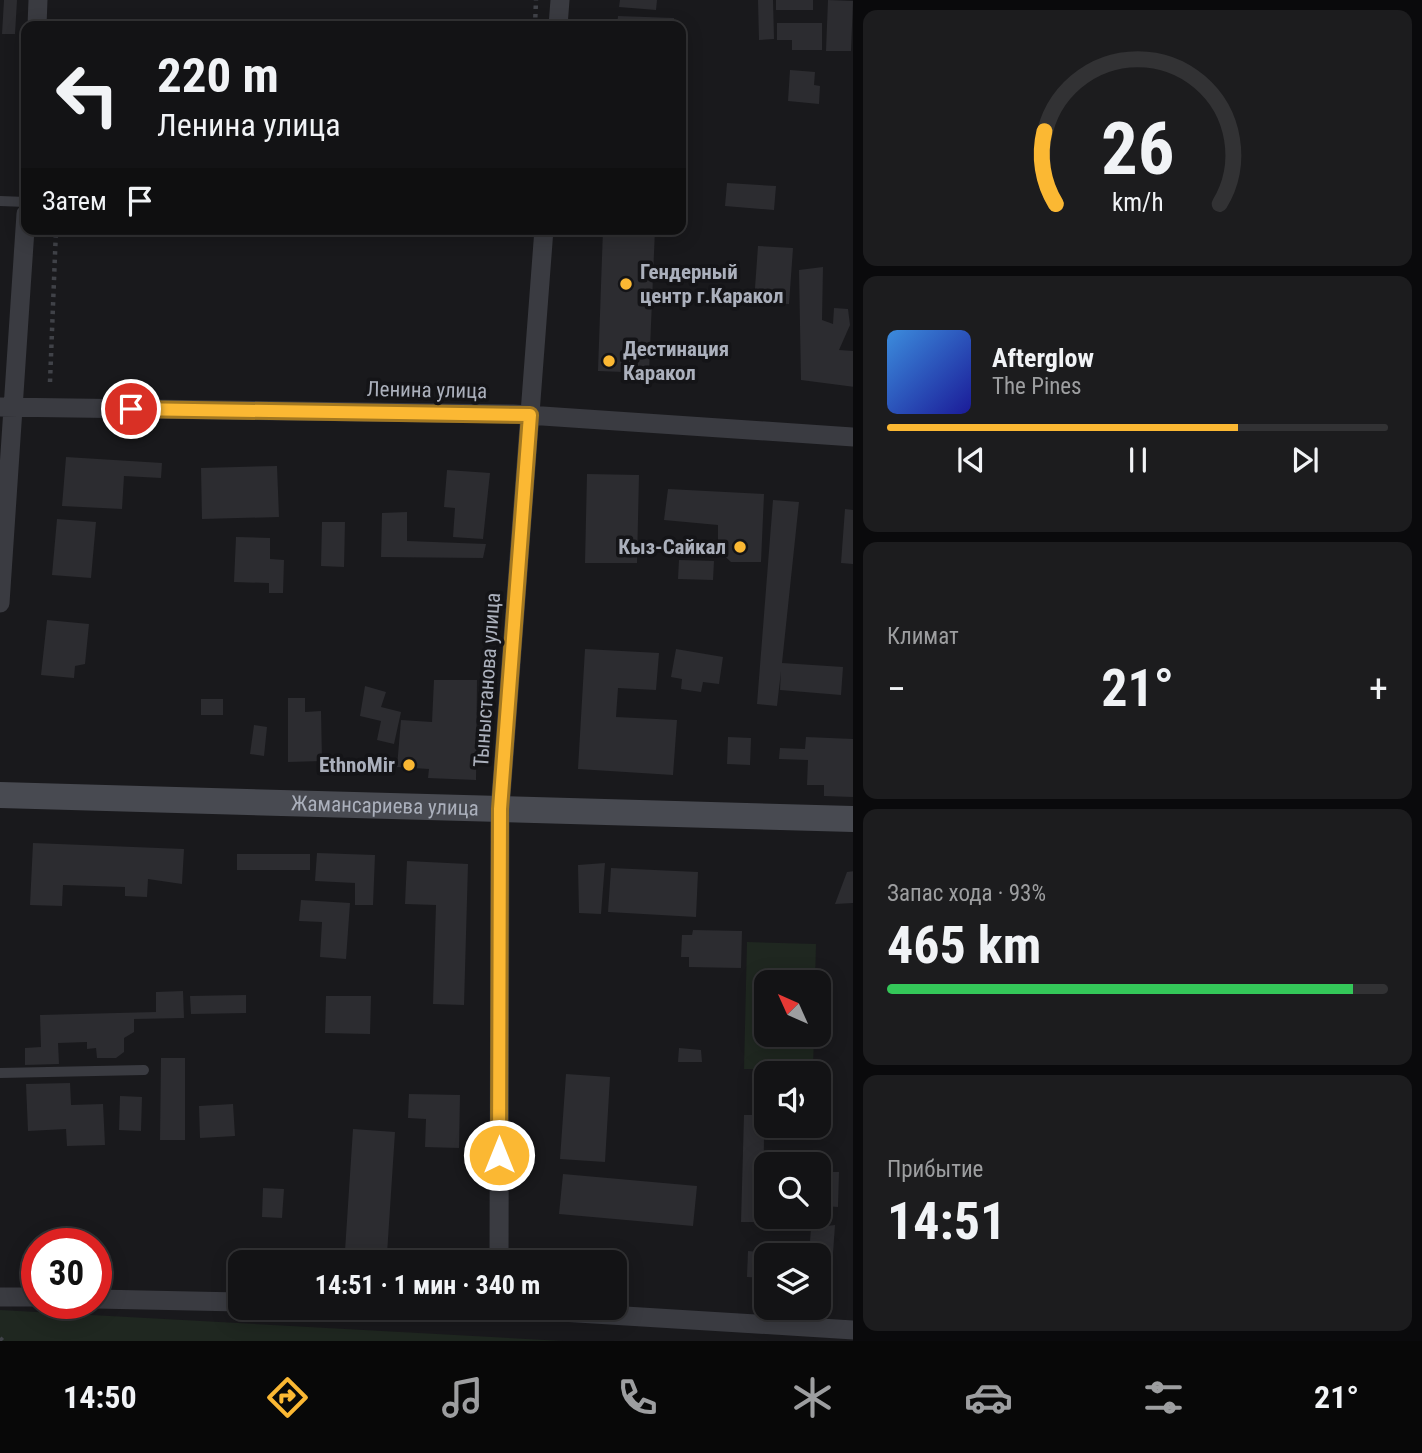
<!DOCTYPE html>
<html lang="ru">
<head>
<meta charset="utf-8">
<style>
	:root { --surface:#131315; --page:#1c1c1e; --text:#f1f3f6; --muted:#9d9ea0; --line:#323234; --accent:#fbb833 }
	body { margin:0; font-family:"Roboto Condensed",sans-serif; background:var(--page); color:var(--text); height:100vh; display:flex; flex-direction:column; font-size:26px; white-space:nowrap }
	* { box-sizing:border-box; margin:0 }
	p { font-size:23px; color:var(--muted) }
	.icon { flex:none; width:38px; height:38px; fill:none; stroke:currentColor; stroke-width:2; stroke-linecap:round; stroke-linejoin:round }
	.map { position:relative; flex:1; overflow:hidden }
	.panel { display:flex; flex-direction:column; gap:10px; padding:10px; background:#0a0a0c; width:569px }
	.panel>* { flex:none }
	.hud { position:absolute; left:21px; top:21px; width:665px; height:214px; border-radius:14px; box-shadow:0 4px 18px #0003,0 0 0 2px var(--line); background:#131315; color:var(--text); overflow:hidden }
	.needle { width:46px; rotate:315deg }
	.buttons { position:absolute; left:754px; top:970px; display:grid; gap:14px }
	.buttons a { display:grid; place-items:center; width:77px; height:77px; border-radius:14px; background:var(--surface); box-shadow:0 4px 18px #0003,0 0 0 2px var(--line); font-size:35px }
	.speed { position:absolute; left:21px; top:1228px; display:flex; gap:14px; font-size:35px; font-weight:700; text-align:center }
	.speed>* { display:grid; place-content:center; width:91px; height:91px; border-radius:50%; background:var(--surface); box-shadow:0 4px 18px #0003,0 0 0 2px var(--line); line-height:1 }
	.speed .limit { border:10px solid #d22; background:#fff; color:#111 }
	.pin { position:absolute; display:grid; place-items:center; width:60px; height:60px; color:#fff; margin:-30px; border:4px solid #fff; border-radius:50%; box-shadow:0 2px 7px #0007 }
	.me { position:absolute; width:77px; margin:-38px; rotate:0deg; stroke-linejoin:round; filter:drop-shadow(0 0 5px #0008) }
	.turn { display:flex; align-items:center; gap:24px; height:147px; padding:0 21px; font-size:32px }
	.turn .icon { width:91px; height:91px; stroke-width:2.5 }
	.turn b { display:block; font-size:49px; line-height:60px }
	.then { display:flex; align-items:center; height:66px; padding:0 21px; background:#0003; gap:14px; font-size:26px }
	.big { font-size:52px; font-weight:700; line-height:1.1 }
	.panel .tile { flex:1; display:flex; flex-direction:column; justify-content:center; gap:10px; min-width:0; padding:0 24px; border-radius:14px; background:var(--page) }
	.panel .dial { align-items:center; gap:0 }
	.dial svg { height:182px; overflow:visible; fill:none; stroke:var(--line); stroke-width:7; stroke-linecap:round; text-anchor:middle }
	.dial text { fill:var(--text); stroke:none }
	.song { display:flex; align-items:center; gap:21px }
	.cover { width:84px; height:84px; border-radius:10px; background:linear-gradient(135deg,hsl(210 70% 55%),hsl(240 70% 35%)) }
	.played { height:7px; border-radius:4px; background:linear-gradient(90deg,var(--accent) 70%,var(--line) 70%) }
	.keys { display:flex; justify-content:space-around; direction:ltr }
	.heat { display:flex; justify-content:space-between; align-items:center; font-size:38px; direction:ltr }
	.charge { height:10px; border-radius:5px; background:linear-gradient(90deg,#34c759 93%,var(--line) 0) }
	.trip { position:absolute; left:228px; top:1250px; width:399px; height:70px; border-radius:14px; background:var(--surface); box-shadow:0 4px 18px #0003,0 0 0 2px var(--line); font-weight:700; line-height:70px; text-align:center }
	.tab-bar { display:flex; height:112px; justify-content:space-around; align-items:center; background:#080808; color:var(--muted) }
	.tab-bar .icon { width:49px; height:49px }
	.tab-bar .active { color:var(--accent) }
	.tab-bar b { font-size:32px; color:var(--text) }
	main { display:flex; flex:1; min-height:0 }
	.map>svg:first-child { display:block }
</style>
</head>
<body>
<main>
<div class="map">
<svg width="854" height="1341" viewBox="0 0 854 1341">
	<rect width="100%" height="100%" fill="#19191c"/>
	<path fill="#1f2720" d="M 747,942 L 816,944 L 815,982 L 766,982 L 766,1034 L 814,1034 L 813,1070 L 744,1069 Z
		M 0,1310 L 563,1341 L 0,1341 Z"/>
	<path fill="#2c2c30" d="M 4,0 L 17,0 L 15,34 L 2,34 Z
		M 620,0 L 657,0 L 656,10 L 619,7 Z
		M 758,0 L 773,0 L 774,39 L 759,40 Z
		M 776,0 L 813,0 L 813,10 L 776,10 Z
		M 828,0 L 853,1 L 851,51 L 826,51 Z
		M 618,16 L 674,18 L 674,26 L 617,26 Z
		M 777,23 L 822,23 L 822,50 L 792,50 L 792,40 L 777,40 Z
		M 790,70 L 815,72 L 814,85 L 820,86 L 819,104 L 788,101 Z
		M 727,183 L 776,186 L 774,210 L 725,206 Z
		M 603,229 L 655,229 L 649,373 L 598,371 Z
		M 758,246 L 793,248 L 789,304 L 754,302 Z
		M 823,267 L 822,320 L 833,324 L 834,308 L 848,309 L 850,325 L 839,350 L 854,351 L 854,387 L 801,380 L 799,270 Z
		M 66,457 L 162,463 L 161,478 L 124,476 L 122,509 L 62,506 Z
		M 277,466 L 279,517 L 202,519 L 201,468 Z
		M 447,470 L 490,473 L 483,539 L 453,537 L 455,508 L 444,507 Z
		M 587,474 L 639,475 L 637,563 L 585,563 Z
		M 668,489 L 764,494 L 761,562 L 731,562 L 718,550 L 718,525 L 664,520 Z
		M 773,500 L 799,502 L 782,663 L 843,667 L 841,695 L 780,690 L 781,671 L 777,706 L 757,704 Z
		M 845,509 L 854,510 L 854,564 L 841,563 Z
		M 407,512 L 407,541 L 486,544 L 483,558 L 381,557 L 382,513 Z
		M 57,519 L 96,522 L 91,578 L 52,575 Z
		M 322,522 L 345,522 L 344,567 L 321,566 Z
		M 236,537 L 270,538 L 270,559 L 284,560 L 283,593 L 269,593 L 269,583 L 234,582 Z
		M 679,560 L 714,561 L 713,580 L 678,579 Z
		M 47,620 L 89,624 L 85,664 L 75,666 L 74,678 L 41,675 Z
		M 585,649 L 659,653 L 656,690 L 618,688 L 616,717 L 677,720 L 673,775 L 578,769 Z
		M 676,649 L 723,657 L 719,684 L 703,682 L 701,692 L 681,689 L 682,679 L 671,677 Z
		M 434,680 L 477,680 L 476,780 L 428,778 L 429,769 L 397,767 L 401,720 L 432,722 Z
		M 365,686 L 386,692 L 381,707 L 401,712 L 394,744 L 377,740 L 381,721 L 360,716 Z
		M 288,698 L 305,698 L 305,712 L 321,711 L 322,761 L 288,762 Z
		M 201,699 L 223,699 L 223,715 L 201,715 Z
		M 254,725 L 267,727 L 264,756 L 250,754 Z
		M 728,737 L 751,738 L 750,765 L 727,764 Z
		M 806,737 L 854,739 L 854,797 L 824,796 L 824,785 L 807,785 L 808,760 L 779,759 L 780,748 L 805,749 Z
		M 33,843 L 184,849 L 182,884 L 148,879 L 147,897 L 125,896 L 125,887 L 63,885 L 62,906 L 30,905 Z
		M 317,853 L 375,855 L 373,905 L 355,905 L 355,883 L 315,881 Z
		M 237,854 L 310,854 L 310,870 L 237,870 Z
		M 407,861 L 468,864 L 464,1005 L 433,1004 L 436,905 L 405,904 Z
		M 605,863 L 601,914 L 579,913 L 578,865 Z
		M 611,868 L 698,872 L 696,917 L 608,912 Z
		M 854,871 L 854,903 L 835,904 L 847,872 Z
		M 301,900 L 350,903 L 346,959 L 320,957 L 322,922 L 299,921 Z
		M 693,930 L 742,931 L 741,968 L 689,967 L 689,957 L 681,957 L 682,935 L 692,935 Z
		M 183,991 L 184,1018 L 134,1019 L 134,1032 L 124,1038 L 124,1052 L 116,1058 L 97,1058 L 96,1048 L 87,1049 L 87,1042 L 58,1043 L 59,1064 L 25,1065 L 25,1048 L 41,1047 L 40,1015 L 156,1012 L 156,992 Z
		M 246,995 L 246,1013 L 191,1014 L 190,996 Z
		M 326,996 L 371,996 L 370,1034 L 325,1033 Z
		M 679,1048 L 701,1050 L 702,1062 L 678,1062 Z
		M 161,1058 L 185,1058 L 185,1140 L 160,1140 Z
		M 566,1074 L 610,1077 L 605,1162 L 560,1159 Z
		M 70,1083 L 71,1105 L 103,1104 L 105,1145 L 67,1146 L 66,1129 L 28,1131 L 26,1084 Z
		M 409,1094 L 460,1095 L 459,1148 L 425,1147 L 426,1119 L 408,1118 Z
		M 120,1096 L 142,1097 L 141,1131 L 119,1130 Z
		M 233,1104 L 235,1136 L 200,1138 L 199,1106 Z
		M 744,1115 L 766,1115 L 766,1125 L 788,1125 L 787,1136 L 764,1136 L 763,1222 L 741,1222 Z
		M 353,1129 L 395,1132 L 387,1254 L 345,1251 Z
		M 825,1172 L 839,1172 L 838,1207 L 823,1206 Z
		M 563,1174 L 697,1186 L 693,1226 L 559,1214 Z
		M 263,1188 L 284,1189 L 282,1218 L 262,1217 Z
		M 835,1225 L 831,1281 L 819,1281 L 819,1255 L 809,1255 L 811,1228 Z
		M 748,1251 L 775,1253 L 766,1255 L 766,1278 L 747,1277 Z"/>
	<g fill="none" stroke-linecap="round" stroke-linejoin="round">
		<path stroke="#404248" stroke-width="4.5" stroke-dasharray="3.5 5" stroke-linecap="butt" d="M 535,26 L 536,0
			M 50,382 L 56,229
			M 0,1338 L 3,1341"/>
		<path stroke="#3a3b41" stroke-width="10" d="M 0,201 L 26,202
			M 0,1073 L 144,1070"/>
		<path stroke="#3a3b41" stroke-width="19" d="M 37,26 L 38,0
			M 558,26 L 560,0
			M 0,407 L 513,414 L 854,437
			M 0,603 L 26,214
			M 499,1262 L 500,809 L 544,229
			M 0,1297 L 37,1297
			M 96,1299 L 240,1302
			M 480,1307 L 854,1330"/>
		<path stroke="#484a51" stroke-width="26" id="s1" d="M 0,795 L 854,819"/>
	</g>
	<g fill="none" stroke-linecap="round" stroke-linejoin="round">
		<defs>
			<path id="route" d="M 131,409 L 530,415 L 500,809 L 499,1155"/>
		</defs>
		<use href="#route" stroke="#a37821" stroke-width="18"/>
		<use href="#route" stroke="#fbb833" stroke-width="12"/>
	</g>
	<g fill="#fbb833" stroke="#141417" stroke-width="2.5">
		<circle cx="626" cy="284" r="7"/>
		<circle cx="609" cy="361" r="7"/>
		<circle cx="740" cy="547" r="7"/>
		<circle cx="409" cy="765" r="7"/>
	</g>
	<g text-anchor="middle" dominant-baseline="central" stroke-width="7" stroke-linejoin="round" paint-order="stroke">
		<g font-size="21" font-weight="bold" fill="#abb0bc" stroke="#141417" text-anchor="start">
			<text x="640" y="272">Гендерный<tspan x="640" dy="24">центр г.Каракол</tspan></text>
			<text x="623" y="349">Дестинация<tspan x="623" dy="24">Каракол</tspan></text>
			<text x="726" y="547" text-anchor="end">Кыз-Сайкал</text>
			<text x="395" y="765" text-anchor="end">EthnoMir</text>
		</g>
		<g font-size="21" fill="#abb0bc" stroke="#141417">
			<text transform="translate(427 390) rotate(1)">Ленина улица</text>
			<text transform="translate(487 680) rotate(-86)">Тыныстанова улица</text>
			<text stroke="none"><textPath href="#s1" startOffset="385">Жамансариева улица</textPath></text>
		</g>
	</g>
</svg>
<div class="buttons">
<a><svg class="needle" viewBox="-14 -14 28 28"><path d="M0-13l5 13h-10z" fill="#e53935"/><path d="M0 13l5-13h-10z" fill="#9d9ea0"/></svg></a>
<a><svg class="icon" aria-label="sound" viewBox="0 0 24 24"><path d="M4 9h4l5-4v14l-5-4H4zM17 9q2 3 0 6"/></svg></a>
<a><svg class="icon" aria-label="search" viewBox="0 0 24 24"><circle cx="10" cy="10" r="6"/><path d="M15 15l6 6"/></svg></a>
<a><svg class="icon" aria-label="layers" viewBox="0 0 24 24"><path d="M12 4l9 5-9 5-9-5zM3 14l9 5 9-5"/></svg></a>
</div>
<div class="speed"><div class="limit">30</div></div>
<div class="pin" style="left:131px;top:409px;background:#d93025"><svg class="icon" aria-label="arrive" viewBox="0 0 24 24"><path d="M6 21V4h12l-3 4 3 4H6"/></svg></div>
<svg class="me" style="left:499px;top:1155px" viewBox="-20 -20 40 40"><circle r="17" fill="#fbb833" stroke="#fff" stroke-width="3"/><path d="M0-11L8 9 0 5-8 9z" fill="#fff"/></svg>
<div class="trip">14:51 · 1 мин · 340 m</div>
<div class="hud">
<div class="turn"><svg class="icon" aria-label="left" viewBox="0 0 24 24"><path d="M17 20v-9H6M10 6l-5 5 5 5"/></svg><div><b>220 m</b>Ленина улица</div></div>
<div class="then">Затем<svg class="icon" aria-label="arrive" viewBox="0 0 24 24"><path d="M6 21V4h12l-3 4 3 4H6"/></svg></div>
</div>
</div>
<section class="panel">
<div class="tile dial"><svg viewBox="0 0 100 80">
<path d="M14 69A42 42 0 1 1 86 69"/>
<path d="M14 69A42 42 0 0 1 9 37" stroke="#fbb833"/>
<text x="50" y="56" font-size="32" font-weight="700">26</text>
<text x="50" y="72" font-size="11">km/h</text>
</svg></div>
<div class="tile">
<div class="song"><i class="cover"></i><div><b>Afterglow</b><p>The Pines</p></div></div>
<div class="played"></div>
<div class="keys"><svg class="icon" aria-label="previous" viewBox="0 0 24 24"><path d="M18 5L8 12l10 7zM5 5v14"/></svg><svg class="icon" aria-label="pause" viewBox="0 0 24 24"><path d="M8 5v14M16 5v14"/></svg><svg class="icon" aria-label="next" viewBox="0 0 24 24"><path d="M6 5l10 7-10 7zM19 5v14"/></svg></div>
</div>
<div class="tile"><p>Климат</p>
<div class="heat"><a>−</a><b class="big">21°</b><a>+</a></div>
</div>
<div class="tile"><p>Запас хода · 93%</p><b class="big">465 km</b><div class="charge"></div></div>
<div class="tile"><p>Прибытие</p><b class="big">14:51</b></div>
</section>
</main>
<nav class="tab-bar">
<b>14:50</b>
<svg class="icon active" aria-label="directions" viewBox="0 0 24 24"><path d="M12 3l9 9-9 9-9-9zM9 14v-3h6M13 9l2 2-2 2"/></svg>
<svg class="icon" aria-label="music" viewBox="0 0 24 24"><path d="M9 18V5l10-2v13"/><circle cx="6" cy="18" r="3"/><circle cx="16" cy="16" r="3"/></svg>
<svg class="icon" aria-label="phone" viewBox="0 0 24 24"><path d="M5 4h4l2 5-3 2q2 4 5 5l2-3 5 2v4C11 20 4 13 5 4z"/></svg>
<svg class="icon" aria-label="climate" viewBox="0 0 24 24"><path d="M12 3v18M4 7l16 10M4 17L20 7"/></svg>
<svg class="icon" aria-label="car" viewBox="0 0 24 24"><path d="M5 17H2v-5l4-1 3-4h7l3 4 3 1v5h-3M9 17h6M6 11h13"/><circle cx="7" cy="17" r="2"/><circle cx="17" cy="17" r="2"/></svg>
<svg class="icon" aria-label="filters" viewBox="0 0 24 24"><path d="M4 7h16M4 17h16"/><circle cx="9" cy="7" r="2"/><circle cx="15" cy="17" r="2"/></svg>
<b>21°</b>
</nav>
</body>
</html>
